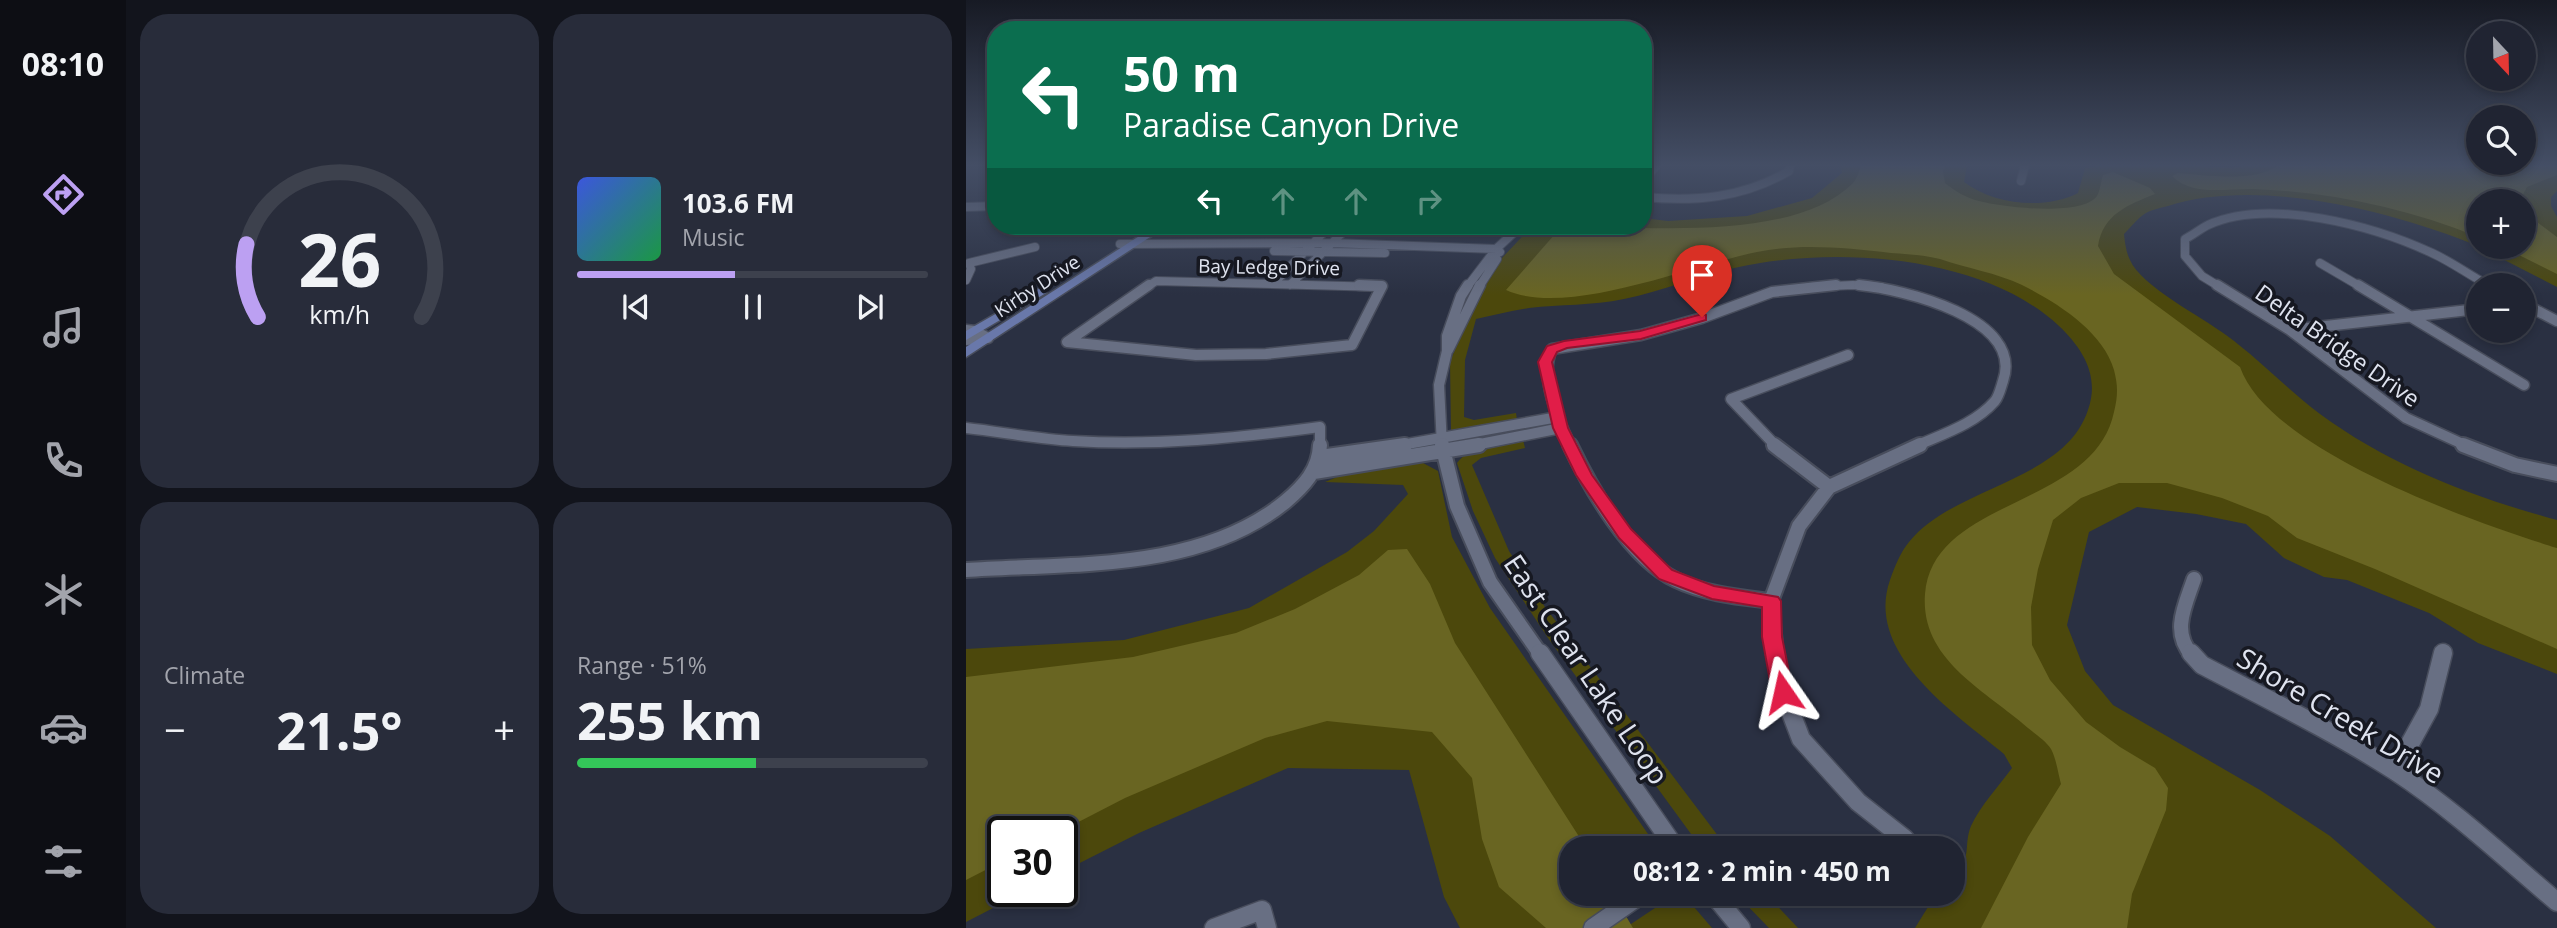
<!DOCTYPE html>
<html lang="en">
<head>
<meta charset="utf-8">
<style>
	:root { --surface:#202432; --page:#282c3a; --text:#f1f3f6; --muted:#a2a4ac; --line:#3d414d; --accent:#bca0f2 }
	body { margin:0; font-family:"Open Sans",sans-serif; background:var(--page); color:var(--text); height:100vh; display:flex; flex-direction:column; font-size:26px; white-space:nowrap }
	* { box-sizing:border-box; margin:0 }
	p { font-size:23px; color:var(--muted) }
	.icon { flex:none; width:38px; height:38px; fill:none; stroke:currentColor; stroke-width:2; stroke-linecap:round; stroke-linejoin:round }
	.map { position:relative; flex:1; overflow:hidden }
	.panel { display:flex; flex-direction:column; gap:14px; padding:14px; background:#12141c; width:840px }
	.panel>* { flex:none }
	.banner { position:absolute; left:21px; top:21px; width:665px; height:214px; border-radius:28px; box-shadow:0 4px 10px #0003,0 0 0 2px var(--line); background:#0b6e4f; color:#fff; overflow:hidden }
	.needle { width:46px; rotate:158deg }
	.fabs { position:absolute; left:1500px; top:21px; display:grid; gap:14px }
	.fabs a { display:grid; place-items:center; width:70px; height:70px; border-radius:50%; background:var(--surface); box-shadow:0 4px 10px #0003,0 0 0 2px var(--line); font-size:35px }
	.speed { position:absolute; left:21px; top:816px; display:flex; gap:14px; font-size:35px; font-weight:700; text-align:center }
	.speed>* { display:grid; place-content:center; width:91px; height:91px; border-radius:50%; background:var(--surface); box-shadow:0 4px 10px #0003,0 0 0 2px var(--line); line-height:1 }
	.speed .limit { border:4px solid #111; border-radius:10px; background:#fff; color:#111 }
	.pin { position:absolute; display:grid; place-items:center; width:60px; height:60px; color:#fff; margin:-72px -30px; border-radius:50% 50% 50% 0; rotate:-45deg; box-shadow:0 0 7px #0007 }
	.pin .icon { rotate:45deg }
	.me { position:absolute; width:77px; margin:-38px; rotate:349deg; stroke-linejoin:round; filter:drop-shadow(0 0 5px #0008) }
	.turn { display:flex; align-items:center; gap:24px; height:147px; padding:0 21px; font-size:32px }
	.turn .icon { width:91px; height:91px; stroke-width:2.5 }
	.turn b { display:block; font-size:49px; line-height:60px }
	.lanes { display:flex; align-items:center; height:66px; padding:0 21px; background:#0003; justify-content:center; gap:35px; direction:ltr }
	.lanes .off { opacity:.35 }
	.big { font-size:52px; font-weight:700; line-height:1.1 }
	.panel .tile { flex:1; display:flex; flex-direction:column; justify-content:center; gap:10px; min-width:0; padding:0 24px; border-radius:28px; background:var(--page) }
	.panel .dial { align-items:center; gap:0 }
	.dial svg { height:182px; overflow:visible; fill:none; stroke:var(--line); stroke-width:7; stroke-linecap:round; text-anchor:middle }
	.dial text { fill:var(--text); stroke:none }
	.song { display:flex; align-items:center; gap:21px }
	.cover { width:84px; height:84px; border-radius:10px; background:linear-gradient(135deg,hsl(230 70% 55%),hsl(140 70% 35%)) }
	.played { height:7px; border-radius:4px; background:linear-gradient(90deg,var(--accent) 45%,var(--line) 45%) }
	.keys { display:flex; justify-content:space-around; direction:ltr }
	.heat { display:flex; justify-content:space-between; align-items:center; font-size:38px; direction:ltr }
	.charge { height:10px; border-radius:5px; background:linear-gradient(90deg,#34c759 51%,var(--line) 0) }
	.panel .tiles { flex:1; display:grid; gap:14px; grid-template-columns:repeat(2,1fr) }
	.trip { position:absolute; left:593px; top:836px; width:406px; height:70px; border-radius:28px; background:var(--surface); box-shadow:0 4px 10px #0003,0 0 0 2px var(--line); font-weight:700; line-height:70px; text-align:center }
	main { display:flex; flex:1; min-height:0 }
	.menu { display:flex; flex-direction:column; width:126px; justify-content:space-around; align-items:center; background:#0d0e14; color:var(--muted) }
	.menu .icon { width:49px; height:49px }
	.menu .current { color:var(--accent) }
	.menu b { font-size:32px; color:var(--text) }
	.map>svg:first-child { display:block }
</style>
</head>
<body>
<main>
<nav class="menu">
<b>08:10</b>
<svg class="icon current" aria-label="directions" viewBox="0 0 24 24"><path d="M12 3l9 9-9 9-9-9zM9 14v-3h6M13 9l2 2-2 2"/></svg>
<svg class="icon" aria-label="music" viewBox="0 0 24 24"><path d="M9 18V5l10-2v13"/><circle cx="6" cy="18" r="3"/><circle cx="16" cy="16" r="3"/></svg>
<svg class="icon" aria-label="phone" viewBox="0 0 24 24"><path d="M5 4h4l2 5-3 2q2 4 5 5l2-3 5 2v4C11 20 4 13 5 4z"/></svg>
<svg class="icon" aria-label="climate" viewBox="0 0 24 24"><path d="M12 3v18M4 7l16 10M4 17L20 7"/></svg>
<svg class="icon" aria-label="car" viewBox="0 0 24 24"><path d="M5 17H2v-5l4-1 3-4h7l3 4 3 1v5h-3M9 17h6M6 11h13"/><circle cx="7" cy="17" r="2"/><circle cx="17" cy="17" r="2"/></svg>
<svg class="icon" aria-label="filters" viewBox="0 0 24 24"><path d="M4 7h16M4 17h16"/><circle cx="9" cy="7" r="2"/><circle cx="15" cy="17" r="2"/></svg>
</nav>
<section class="panel">
<div class="tiles">
<div class="tile dial"><svg viewBox="0 0 100 80">
<path d="M14 69A42 42 0 1 1 86 69"/>
<path d="M14 69A42 42 0 0 1 9 37" stroke="#bca0f2"/>
<text x="50" y="56" font-size="32" font-weight="700">26</text>
<text x="50" y="72" font-size="11">km/h</text>
</svg></div>
<div class="tile">
<div class="song"><i class="cover"></i><div><b>103.6 FM</b><p>Music</p></div></div>
<div class="played"></div>
<div class="keys"><svg class="icon" aria-label="previous" viewBox="0 0 24 24"><path d="M18 5L8 12l10 7zM5 5v14"/></svg><svg class="icon" aria-label="pause" viewBox="0 0 24 24"><path d="M8 5v14M16 5v14"/></svg><svg class="icon" aria-label="next" viewBox="0 0 24 24"><path d="M6 5l10 7-10 7zM19 5v14"/></svg></div>
</div>
<div class="tile"><p>Climate</p>
<div class="heat"><a>−</a><b class="big">21.5°</b><a>+</a></div>
</div>
<div class="tile"><p>Range · 51%</p><b class="big">255 km</b><div class="charge"></div></div>
</div>
</section>
<div class="map">
<svg width="1591" height="928" viewBox="0 0 1591 928">
	<rect width="100%" height="100%" fill="#2a3042"/>
	<path fill="#4c480c" d="M 874,165 L 1001,165 L 998,182 C 1028,205 1079,210 1112,193 L 1119,168 L 1140,165 L 1221,165 L 1266,168 L 1282,165 L 1591,165 L 1591,191 L 1585,197 L 1585,206 L 1591,217 L 1591,287 L 1513,247 L 1558,247 L 1558,201 L 1512,201 L 1512,246 C 1427,211 1292,177 1202,206 C 1194,208 1183,210 1177,215 C 1170,220 1164,228 1158,234 C 1159,243 1160,252 1164,260 C 1175,286 1236,317 1260,335 C 1293,359 1321,389 1354,414 C 1425,466 1506,497 1591,520 L 1591,674 L 1512,643 L 1463,613 L 1381,580 L 1358,577 L 1318,558 L 1280,524 L 1230,514 L 1171,507 L 1123,532 L 1101,625 L 1119,671 L 1147,705 L 1294,790 L 1364,836 L 1470,928 L 949,928 L 970,894 L 987,894 L 987,876 C 1007,859 997,845 1005,826 C 1014,806 1033,786 1046,768 L 1038,754 C 990,714 898,654 924,580 C 929,566 934,553 943,542 C 988,486 1098,482 1122,410 C 1134,376 1117,349 1093,326 C 1017,255 870,246 773,267 C 734,275 697,291 658,299 C 626,306 594,304 563,308 C 545,311 527,315 510,319 L 499,360 L 498,417 L 508,420 L 550,413 L 551,420 L 485,432 L 484,361 L 512,298 L 536,258 L 566,226 L 677,226 L 677,218 L 702,221 L 781,216 L 846,198 L 876,173 Z
		M 557,440 L 559,448 L 515,458 L 506,465 L 543,551 L 579,607 L 762,849 L 736,849 L 582,638 L 529,558 L 507,511 L 491,463 C 505,444 535,444 557,440 Z
		M 457,463 L 472,471 L 486,537 L 524,608 L 689,844 L 690,849 L 606,849 L 606,894 L 658,894 L 606,928 L 494,928 L 478,897 L 443,770 L 322,768 L 173,833 L 96,872 L 96,831 L 37,831 L 37,891 L 60,891 L 0,922 L 0,649 L 158,640 L 283,608 L 381,552 L 408,531 L 442,494 L 437,485 L 359,482 L 376,475 Z
		M 770,894 L 800,894 L 832,928 L 803,928 Z
		M 698,902 L 728,907 L 746,928 L 659,928 Z"/>
	<path fill="#696522" d="M 895,165 L 980,165 L 977,171 L 979,183 C 989,191 1000,198 1013,201 C 1035,207 1116,217 1131,196 C 1134,191 1135,181 1137,175 L 1147,172 L 1184,188 L 1189,194 C 1162,205 1137,214 1132,246 L 1148,274 L 1274,367 C 1303,451 1510,523 1591,548 L 1591,649 L 1409,569 L 1331,538 L 1302,516 L 1256,498 L 1201,483 L 1153,483 L 1115,498 L 1087,520 L 1072,569 L 1065,607 L 1066,645 L 1084,680 L 1120,722 L 1154,747 L 1189,768 L 1202,788 L 1200,810 L 1166,894 L 1161,928 L 1015,928 L 1062,837 L 1095,784 C 1092,773 1090,758 1085,749 C 1080,741 1069,734 1062,728 C 1019,690 954,660 959,594 C 967,497 1128,508 1148,412 C 1152,395 1152,386 1148,370 C 1137,331 1090,302 1056,285 C 1031,273 1000,268 974,259 C 958,255 941,254 925,253 C 881,248 835,243 791,252 C 726,265 601,318 540,290 L 596,226 C 675,226 826,243 886,184 C 891,180 893,171 895,165 Z
		M 1312,165 L 1591,165 L 1591,175 L 1561,187 L 1556,196 L 1557,201 L 1512,201 L 1512,237 C 1441,208 1364,192 1288,189 C 1261,188 1227,197 1206,176 L 1212,173 C 1238,175 1292,183 1312,165 Z
		M 1558,202 L 1567,219 L 1591,237 L 1591,274 L 1537,247 L 1558,247 Z
		M 441,549 L 464,584 L 489,643 L 621,849 L 606,849 L 606,894 L 647,894 L 667,928 L 580,928 L 533,887 L 516,839 L 506,778 L 466,732 L 361,721 L 299,738 L 159,798 L 95,831 L 37,831 L 37,861 L 0,880 L 0,677 L 167,657 L 270,633 L 329,609 L 393,575 L 422,550 Z"/>
	<g fill="none" stroke-linecap="round" stroke-linejoin="round">
		<defs>
			<path id="minor-far3" d="M 677,181 L 691,165
				M 1055,181 L 1059,165
				M 677,197 C 729,202 777,198 823,171 L 824,165
				M 0,207 L 30,206
				M 154,244 L 366,243 L 530,249 L 534,252
				M 308,251 L 419,253
				M 3,263 L 69,247
				M 1354,263 L 1395,287
				M 0,280 L 5,269 L 3,263
				M 307,284 L 364,226
				M 324,285 L 383,226
				M 181,287 L 190,281 L 415,287
				M 501,287 L 530,249 L 555,226
				M 513,287 L 531,259
				M 843,287 L 887,285 L 915,287
				M 1254,287 L 1236,276 L 1219,256 L 1219,239 C 1227,235 1234,229 1242,225 C 1303,197 1408,226 1466,253 C 1486,262 1503,275 1522,285"/>
			<path id="minor-far2" d="M 183,285 L 101,342 L 230,355 L 300,354 L 386,345 L 416,286 L 393,285
				M 893,285 C 936,289 1059,318 1037,381 C 1035,387 1033,396 1029,401 C 1009,424 977,434 950,446
				M 1251,285 L 1324,330 L 1440,418 L 1501,446
				M 1392,285 L 1558,385
				M 1558,304 L 1591,321
				M 0,330 L 9,331 L 22,338
				M 1324,330 L 1512,309
				M 0,340 L 22,338
				M 482,350 L 514,285
				M 0,428 C 36,432 71,439 107,441 C 190,446 272,438 354,427 L 354,446
				M 430,446 L 592,417
				M 476,446 L 473,385 L 481,351 L 481,336 L 495,296 L 502,285
				M 504,446 L 595,428
				M 605,446 C 592,420 573,378 586,349 L 675,335 L 736,318 L 806,292 L 870,285
				M 810,446 L 765,399 L 882,355"/>
			<path id="minor-far1" d="M 476,445 L 491,506 L 524,582 L 575,655
				M 604,445 C 625,489 664,558 710,580 C 739,594 773,597 805,601
				M 808,445 L 863,487
				M 1497,445 L 1549,465 L 1591,474
				M 354,457 L 439,445
				M 348,472 L 513,445
				M 0,570 C 105,563 233,572 319,502 C 338,486 353,470 354,445
				M 805,601 L 810,655
				M 805,601 L 833,526 L 863,487 L 954,445
				M 1226,655 C 1205,632 1219,606 1228,579
				M 1476,655 L 1477,652"/>
			<path id="minor" d="M 574,653 L 710,849
				M 809,653 L 817,692 L 835,739 L 892,802 L 939,839
				M 1225,653 L 1236,665 C 1301,699 1367,731 1429,771 C 1487,809 1538,857 1591,902
				M 1429,771 L 1463,709 L 1477,653
				M 747,894 L 775,928
				M 248,928 L 296,910 L 301,928
				M 627,928 L 676,894"/>
			<path id="major" d="M 189,226 L 201,226 L 0,357 L 0,347 Z
				M 76,287 L 80,289 L 80,293 L 0,340 L 0,331 Z"/>
		</defs>
		<use href="#minor-far3" stroke="#484d5c" stroke-width="10"/>
		<use href="#minor-far2" stroke="#484d5c" stroke-width="13"/>
		<use href="#minor-far1" stroke="#484d5c" stroke-width="18"/>
		<use href="#minor" stroke="#484d5c" stroke-width="21"/>
		<use href="#major" stroke="#484d5c" stroke-width="3"/>
		<use href="#minor-far3" stroke="#686f83" stroke-width="8"/>
		<use href="#minor-far2" stroke="#686f83" stroke-width="10"/>
		<use href="#minor-far1" stroke="#686f83" stroke-width="14"/>
		<use href="#minor" stroke="#686f83" stroke-width="18"/>
		<use href="#major" fill="#6978aa" fill-rule="evenodd"/>
	</g>
	<linearGradient id="sky" x2="0" y2="1"><stop stop-color="#171a24"/><stop offset="0.56" stop-color="#444e65"/><stop offset="1" stop-color="#444e65" stop-opacity="0"/></linearGradient>
	<rect width="1591" height="295" fill="url(#sky)"/>
	<path fill="#e11d48" stroke="#92132f" stroke-width="2" d="M 736,314 L 740,315 L 740,320 L 675,339 L 601,348 L 591,352 L 586,362 L 602,428 L 626,475 L 665,529 L 706,570 L 748,586 L 812,597 L 815,601 L 816,637 L 827,692 L 824,698 L 817,700 L 809,698 L 806,692 L 796,637 L 796,607 L 746,599 L 693,579 L 653,538 L 610,475 L 587,428 L 572,362 L 581,346 L 598,341 L 674,331 Z"/>
	<g text-anchor="middle" dominant-baseline="central" stroke-width="7" stroke-linejoin="round" paint-order="stroke">
		<g font-size="19" fill="#dfe3ef" stroke="#161821">
			<text transform="translate(303 267) rotate(1)">Bay Ledge Drive</text>
			<text transform="translate(71 286) rotate(-33)">Kirby Drive</text>
		</g>
		<g font-size="23" fill="#dfe3ef" stroke="#161821">
			<text transform="translate(1372 345) rotate(35)">Delta Bridge Drive</text>
		</g>
		<g font-size="28" fill="#dfe3ef" stroke="#161821">
			<text transform="translate(621 669) rotate(56)">East Clear Lake Loop</text>
			<text transform="translate(1375 715) rotate(31)">Shore Creek Drive</text>
		</g>
	</g>
</svg>
<div class="fabs">
<a><svg class="needle" viewBox="-14 -14 28 28"><path d="M0-13l5 13h-10z" fill="#e53935"/><path d="M0 13l5-13h-10z" fill="#a2a4ac"/></svg></a>
<a><svg class="icon" aria-label="search" viewBox="0 0 24 24"><circle cx="10" cy="10" r="6"/><path d="M15 15l6 6"/></svg></a>
<a>+</a>
<a>−</a>
</div>
<div class="speed"><div class="limit">30</div></div>
<div class="pin" style="left:736px;top:317px;background:#d93025"><svg class="icon" aria-label="arrive" viewBox="0 0 24 24"><path d="M6 21V4h12l-3 4 3 4H6"/></svg></div>
<svg class="me" style="left:817px;top:692px" viewBox="-20 -20 40 40"><path d="M0-17L14 15 0 8-14 15z" fill="#e11d48" stroke="#fff" stroke-width="4"/></svg>
<div class="trip">08:12 · 2 min · 450 m</div>
<div class="banner">
<div class="turn"><svg class="icon" aria-label="left" viewBox="0 0 24 24"><path d="M17 20v-9H6M10 6l-5 5 5 5"/></svg><div><b>50 m</b>Paradise Canyon Drive</div></div>
<div class="lanes"><svg class="icon" aria-label="left" viewBox="0 0 24 24"><path d="M17 20v-9H6M10 6l-5 5 5 5"/></svg><svg class="icon off" aria-label="ahead" viewBox="0 0 24 24"><path d="M12 20V5M6 11l6-6 6 6"/></svg><svg class="icon off" aria-label="ahead" viewBox="0 0 24 24"><path d="M12 20V5M6 11l6-6 6 6"/></svg><svg class="icon off" aria-label="right" viewBox="0 0 24 24"><path d="M7 20v-9h11M14 6l5 5-5 5"/></svg></div>
</div>
</div>
</main>
</body>
</html>
